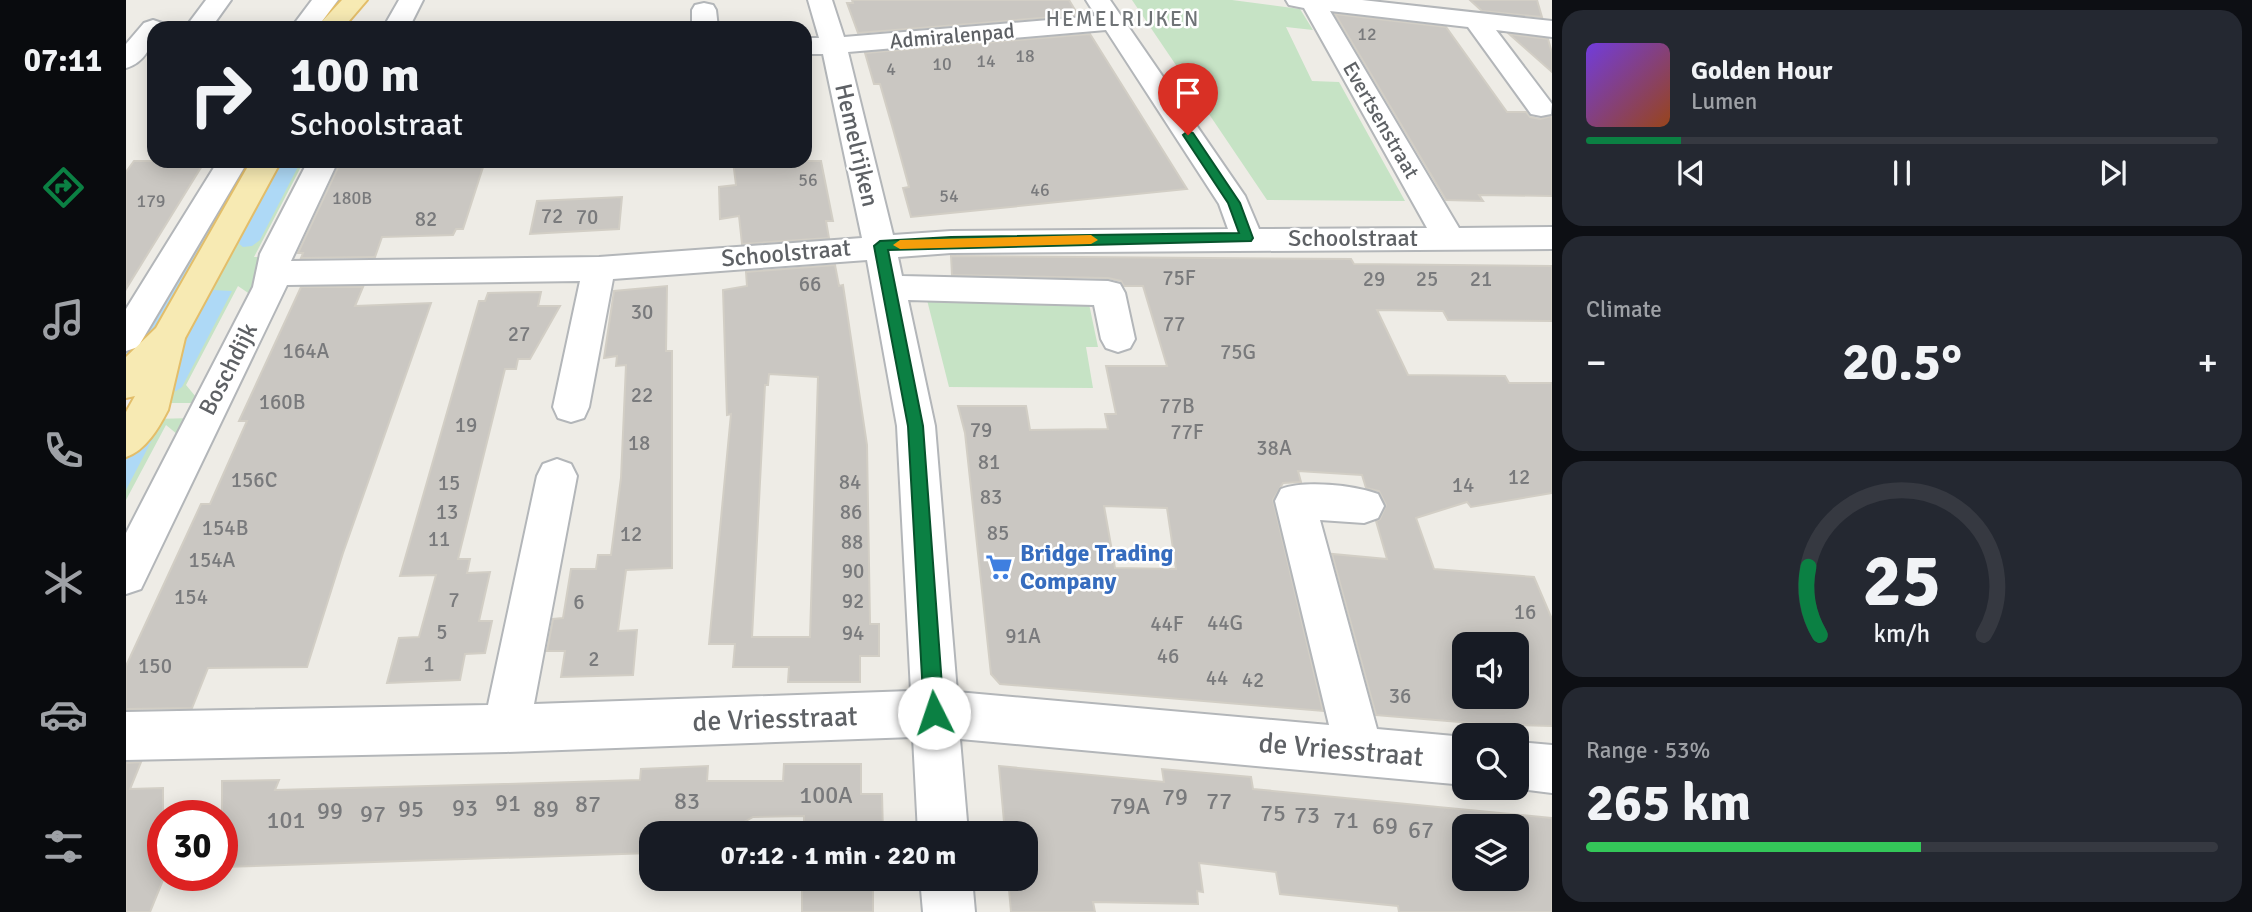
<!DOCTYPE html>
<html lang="en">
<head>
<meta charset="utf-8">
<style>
	:root { --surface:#171b24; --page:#242831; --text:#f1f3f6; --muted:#9ea1a6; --line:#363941; --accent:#0b8043 }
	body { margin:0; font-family:Signika,sans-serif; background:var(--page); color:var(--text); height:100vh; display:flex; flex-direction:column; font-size:26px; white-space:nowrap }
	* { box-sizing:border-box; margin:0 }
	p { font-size:23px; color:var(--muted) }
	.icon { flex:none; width:38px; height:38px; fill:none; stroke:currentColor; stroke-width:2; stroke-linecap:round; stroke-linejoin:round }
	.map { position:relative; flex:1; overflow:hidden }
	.details { display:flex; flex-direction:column; gap:10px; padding:10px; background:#0d0f14; width:700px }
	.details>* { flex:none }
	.banner { position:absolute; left:21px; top:21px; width:665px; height:147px; border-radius:21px; box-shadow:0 4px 18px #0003; background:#171b24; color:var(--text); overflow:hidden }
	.tools { position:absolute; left:1326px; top:632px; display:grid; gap:14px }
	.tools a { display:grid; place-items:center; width:77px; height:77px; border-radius:14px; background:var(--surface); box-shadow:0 4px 18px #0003; font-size:35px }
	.speed { position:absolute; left:21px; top:800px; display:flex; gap:14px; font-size:35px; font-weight:700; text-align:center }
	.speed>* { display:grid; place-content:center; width:91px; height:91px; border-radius:50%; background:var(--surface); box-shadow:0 4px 18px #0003; line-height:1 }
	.speed .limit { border:10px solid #d22; background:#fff; color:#111 }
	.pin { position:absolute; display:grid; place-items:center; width:60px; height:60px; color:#fff; margin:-72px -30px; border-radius:50% 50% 50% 0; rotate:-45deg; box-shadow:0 0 7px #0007 }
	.pin .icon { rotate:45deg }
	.me { position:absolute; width:77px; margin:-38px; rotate:356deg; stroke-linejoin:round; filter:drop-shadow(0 0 5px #0008) }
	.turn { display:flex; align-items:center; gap:24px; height:147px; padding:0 28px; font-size:32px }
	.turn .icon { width:91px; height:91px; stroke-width:2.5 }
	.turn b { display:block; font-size:49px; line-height:60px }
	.big { font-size:52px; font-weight:800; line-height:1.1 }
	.details .tile { flex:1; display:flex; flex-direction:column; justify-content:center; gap:10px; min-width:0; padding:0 24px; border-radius:21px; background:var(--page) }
	.details .dial { align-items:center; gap:0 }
	.dial svg { height:182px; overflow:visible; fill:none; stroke:var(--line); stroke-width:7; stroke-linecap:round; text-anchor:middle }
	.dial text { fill:var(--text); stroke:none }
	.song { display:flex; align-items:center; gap:21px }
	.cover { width:84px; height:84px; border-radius:10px; background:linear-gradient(135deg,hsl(260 70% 55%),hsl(20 70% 35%)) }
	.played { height:7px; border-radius:4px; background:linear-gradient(90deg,var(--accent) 15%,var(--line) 15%) }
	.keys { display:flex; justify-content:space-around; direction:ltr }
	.heat { display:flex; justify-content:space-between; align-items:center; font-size:38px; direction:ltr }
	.charge { height:10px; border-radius:5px; background:linear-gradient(90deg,#34c759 53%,var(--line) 0) }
	.trip { position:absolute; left:513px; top:821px; width:399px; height:70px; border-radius:21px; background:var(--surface); box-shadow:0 4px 18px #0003; font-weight:800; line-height:70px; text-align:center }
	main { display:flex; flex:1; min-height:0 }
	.menu { display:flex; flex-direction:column; width:126px; justify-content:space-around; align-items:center; background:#090b0e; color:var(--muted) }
	.menu .icon { width:49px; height:49px }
	.menu .selected { color:var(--accent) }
	.menu b { font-size:32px; color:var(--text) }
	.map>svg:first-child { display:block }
</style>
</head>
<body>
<main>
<nav class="menu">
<b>07:11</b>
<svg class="icon selected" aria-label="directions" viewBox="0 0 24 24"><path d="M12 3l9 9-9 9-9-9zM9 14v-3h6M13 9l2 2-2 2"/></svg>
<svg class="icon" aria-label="music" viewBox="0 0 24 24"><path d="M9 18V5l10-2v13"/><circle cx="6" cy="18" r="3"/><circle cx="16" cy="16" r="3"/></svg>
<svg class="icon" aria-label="phone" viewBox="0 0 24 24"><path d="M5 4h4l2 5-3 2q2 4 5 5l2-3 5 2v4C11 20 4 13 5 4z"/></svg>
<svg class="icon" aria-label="climate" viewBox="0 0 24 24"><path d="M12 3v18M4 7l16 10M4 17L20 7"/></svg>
<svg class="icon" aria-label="car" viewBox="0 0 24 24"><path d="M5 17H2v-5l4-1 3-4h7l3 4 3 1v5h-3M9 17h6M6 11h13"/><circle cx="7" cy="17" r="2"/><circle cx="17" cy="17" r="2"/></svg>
<svg class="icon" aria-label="filters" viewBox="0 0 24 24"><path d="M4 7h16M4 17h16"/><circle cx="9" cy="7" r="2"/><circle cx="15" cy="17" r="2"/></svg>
</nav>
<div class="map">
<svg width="1426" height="912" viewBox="0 0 1426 912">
	<rect width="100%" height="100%" fill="#eeece6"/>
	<path fill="#c6e3c5" d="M 1006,0 L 1106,0 L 1174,9 L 1187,30 L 1160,27 L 1186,81 L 1213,82 L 1279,201 L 1141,200 Z
		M 153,161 L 178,161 L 128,257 L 140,257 L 128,297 L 112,286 L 60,385 L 75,403 L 36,403 L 53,345 Z
		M 800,296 L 962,299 L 972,347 L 960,347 L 967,388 L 823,387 Z
		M 67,418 L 57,439 L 40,425 L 0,500 L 0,455 L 28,419 Z"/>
	<path fill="#aed9f6" d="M 115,161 L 125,161 L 26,333 L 0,368 L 0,351 Z
		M 155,161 L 175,161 L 134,240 L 126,246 L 117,247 L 111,242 Z
		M 86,290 L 106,291 L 56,387 L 50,391 L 46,390 L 55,344 Z
		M 28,433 L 27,438 L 0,490 L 0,460 L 23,434 Z"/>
	<path fill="#cac7c2" stroke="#d2cec5" stroke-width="2" fill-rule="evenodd" d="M 726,0 L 943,0 L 952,15 L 732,33 L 721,3 L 727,3 Z
		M 1344,0 L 1411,0 L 1416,17 L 1356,11 Z
		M 1209,14 L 1320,27 L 1381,112 L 1400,112 L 1404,117 L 1414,119 L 1426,116 L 1426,196 L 1353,195 L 1357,201 L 1320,200 Z
		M 964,34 L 1061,189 L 785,217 L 777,188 L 783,187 L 767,129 L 754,84 L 748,84 L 739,53 Z
		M 1383,34 L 1422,39 L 1426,53 L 1426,72 Z
		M 8,161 L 79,161 L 0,289 L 0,172 Z
		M 215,161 L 359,161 L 337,229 L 330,229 L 327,235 L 256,237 L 249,257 L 244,257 L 175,258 L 177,253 L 172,253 Z
		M 607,161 L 695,161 L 707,221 L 700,221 L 703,238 L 616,244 L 613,216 L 594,219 L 593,187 L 610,185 Z
		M 496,197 L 493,229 L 404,234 L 411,201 Z
		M 825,256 L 1225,259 L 1228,264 L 1426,266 L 1426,321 L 1322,320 L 1317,311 L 1251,310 L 1282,375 L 1379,376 L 1383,383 L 1426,383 L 1426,493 L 1345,507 L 1341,502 L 1290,518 L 1308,569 L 1408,577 L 1426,619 L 1426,726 L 1358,724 L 1250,715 L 1206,554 L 1261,559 L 1250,521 L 1254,519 L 1260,505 L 1253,491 L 1240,488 L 1236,475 L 1172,471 L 1175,482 L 1157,483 L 1147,500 L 1197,711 L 874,684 L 865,674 L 839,433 L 832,406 L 900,406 L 904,430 L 982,429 L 979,414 L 990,414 L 980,366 L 1041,366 L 1017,286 L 998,286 L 995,281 L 982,278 L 826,275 ZM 978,506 L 1041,508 L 1050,569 L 989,568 ZM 1339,644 L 1391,644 L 1391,696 L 1339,696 Z
		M 709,265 L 713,286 L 717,285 L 741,445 L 744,624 L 753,624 L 753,656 L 734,656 L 734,682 L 662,682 L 663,667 L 607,667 L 609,644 L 583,644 L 605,414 L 601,415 L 597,290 L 621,286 L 620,272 ZM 643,374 L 692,377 L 684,637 L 626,637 L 639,385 L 642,385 Z
		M 541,286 L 540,351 L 546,351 L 546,568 L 500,570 L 492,631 L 511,630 L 507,675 L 435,677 L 439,651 L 421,651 L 427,619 L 437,618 L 445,569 L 470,569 L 472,555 L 485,555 L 495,478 L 500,365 L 490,366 L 491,356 L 478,358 L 488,291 Z
		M 175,287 L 237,287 L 229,306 L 305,303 L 217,553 L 181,667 L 82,668 L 66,708 L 0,709 L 0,666 L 75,504 L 84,504 L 121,421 L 113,421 Z
		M 415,292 L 412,306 L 434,306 L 404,359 L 392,359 L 390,369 L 379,369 L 332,559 L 344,559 L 341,573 L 364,572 L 353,621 L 366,621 L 359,653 L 339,654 L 334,680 L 261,683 L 273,638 L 293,637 L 310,575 L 274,576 L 353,301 L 359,301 L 362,293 Z
		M 15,762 L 4,789 L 37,788 L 37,880 L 24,912 L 0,912 L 0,763 Z
		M 658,764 L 735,764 L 735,794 L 756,794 L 757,833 L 678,833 L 678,816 L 627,817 L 599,833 L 525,833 L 525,853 L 96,867 L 96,781 L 153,780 L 149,790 L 378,784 L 514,780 L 515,769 L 582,766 L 581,781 L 657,781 Z
		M 873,766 L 1038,782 L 1036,769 L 1125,777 L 1127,789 L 1426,818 L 1426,912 L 1273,912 L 1272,906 L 1154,894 L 1150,872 L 1073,863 L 1077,892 L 1071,891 L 1072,904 L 967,902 L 969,912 L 885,912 L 882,878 L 900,878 L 900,833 L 879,833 ZM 1339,826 L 1391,826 L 1391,878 L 1339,878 Z
		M 676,878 L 747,878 L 747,912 L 676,912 Z"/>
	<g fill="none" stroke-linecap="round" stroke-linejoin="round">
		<defs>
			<path id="minor" d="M 80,0 L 105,0 L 85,28 L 59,28 Z
				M 186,0 L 212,0 L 191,28 L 165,28 Z
				M 273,0 L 297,0 L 283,28 L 257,28 Z
				M 682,0 L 706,0 L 718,37 L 970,16 L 960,0 L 984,0 L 1119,196 L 1133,229 L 1301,228 L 1178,8 L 1163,5 L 1160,0 L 1236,0 L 1426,21 L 1426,37 L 1370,30 L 1426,104 L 1425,114 L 1415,116 L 1405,114 L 1342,27 L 1204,11 L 1333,228 L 1426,227 L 1426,249 L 825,253 L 772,257 L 776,276 L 982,281 L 994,284 L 999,293 L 1009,339 L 1004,348 L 992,352 L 980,348 L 975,339 L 968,305 L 782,300 L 809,426 L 831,692 L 1203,725 L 1149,501 L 1155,489 C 1179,480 1227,485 1252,494 L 1258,506 L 1252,518 L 1238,523 L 1194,520 L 1251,729 L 1339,737 L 1339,785 L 834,739 L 842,833 L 792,833 L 787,737 L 380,752 L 0,760 L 0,712 L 362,705 L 411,476 L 417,464 L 431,459 L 445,464 L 451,476 L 408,704 L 785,691 L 771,426 L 741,260 L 487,279 L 463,407 L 458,418 L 445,422 L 432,418 L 427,407 L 454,281 L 161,285 L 15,589 L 0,594 L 0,533 L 127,287 L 134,254 L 182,161 L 212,161 L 165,261 L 473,257 L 736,238 L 697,54 L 679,54 L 679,38 L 693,38 ZM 980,30 L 1093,204 L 1102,229 L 825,231 L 767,235 L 722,52 Z
				M 578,3 L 587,5 L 590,10 L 592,28 L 566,28 L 566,10 L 569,5 Z
				M 27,20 L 36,23 L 40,28 L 28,28 C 28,45 18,63 0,68 L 0,44 L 18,23 Z
				M 92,161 L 122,161 L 12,347 L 0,351 L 0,309 Z
				M 1391,742 L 1426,745 L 1426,793 L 1385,788 L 1391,788 Z
				M 794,878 L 846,878 L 849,912 L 797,912 Z"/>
			<path id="major" d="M 216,0 L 241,0 L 217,28 L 190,28 Z
				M 125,161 L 155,161 L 59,338 L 42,410 C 32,429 20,450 0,457 L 0,412 L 9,396 L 0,398 L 0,357 L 30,328 Z"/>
		</defs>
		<use href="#minor" stroke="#b3b6b9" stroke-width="4"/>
		<use href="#major" stroke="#e3be6a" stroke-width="4"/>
		<use href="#minor" fill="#fff" fill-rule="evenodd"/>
		<use href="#major" fill="#f7eab3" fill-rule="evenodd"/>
	</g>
	<path fill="#0b8043" stroke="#07532c" stroke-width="2" d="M 1062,131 L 1067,133 L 1114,203 L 1127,238 L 1125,241 L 762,250 L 797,426 L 818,713 L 815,720 L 808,722 L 801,720 L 798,713 L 782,426 L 748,246 L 754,241 L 825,237 L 1113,233 L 1102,203 L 1057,135 Z"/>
	<path fill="#f59e0b" d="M 965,235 L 972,240 L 965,244 L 774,249 L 767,245 L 774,240 Z"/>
	<defs>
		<symbol id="supermarket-bare" viewBox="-9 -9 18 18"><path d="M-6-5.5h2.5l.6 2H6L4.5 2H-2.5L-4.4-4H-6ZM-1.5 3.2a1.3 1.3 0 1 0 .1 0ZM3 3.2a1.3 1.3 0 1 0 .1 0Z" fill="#3f7fe0" stroke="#fff" stroke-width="2.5" paint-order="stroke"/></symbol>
	</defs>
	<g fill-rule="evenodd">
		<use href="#supermarket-bare" x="854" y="548" width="38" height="38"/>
	</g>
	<g text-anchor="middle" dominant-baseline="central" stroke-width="5" stroke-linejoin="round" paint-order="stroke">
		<g font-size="18" fill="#797a7c">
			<text x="1241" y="34">12</text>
			<text x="899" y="56">18</text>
			<text x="860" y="61">14</text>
			<text x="816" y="64">10</text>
			<text x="765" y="69">4</text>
			<text x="682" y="180">56</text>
			<text x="914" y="190">46</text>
			<text x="823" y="196">54</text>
			<text x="226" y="198">180B</text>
			<text x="25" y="201">179</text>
		</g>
		<g font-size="21" letter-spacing="2" fill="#6f7376" stroke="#fff">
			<text x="997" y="19">HEMELRIJKEN</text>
		</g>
		<g font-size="21" fill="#5e6165" stroke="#fff">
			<text transform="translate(826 36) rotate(-5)">Admiralenpad</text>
			<text transform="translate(1255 120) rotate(60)">Evertsenstraat</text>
		</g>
		<g font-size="21" fill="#797a7c">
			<text x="426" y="216">72</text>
			<text x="461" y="217">70</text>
			<text x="300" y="219">82</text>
			<text x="1053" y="278">75F</text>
			<text x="1248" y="279">29</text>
			<text x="1301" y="279">25</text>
			<text x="1355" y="279">21</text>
			<text x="684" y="284">66</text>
			<text x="516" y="312">30</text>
			<text x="1048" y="324">77</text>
			<text x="393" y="334">27</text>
			<text x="180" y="351">164A</text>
			<text x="1112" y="352">75G</text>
			<text x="516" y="395">22</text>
			<text x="156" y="402">160B</text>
			<text x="1051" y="406">77B</text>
			<text x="340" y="425">19</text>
			<text x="855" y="430">79</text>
			<text x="1061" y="432">77F</text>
			<text x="513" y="443">18</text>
			<text x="1148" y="448">38A</text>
			<text x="863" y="462">81</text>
			<text x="1393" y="477">12</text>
			<text x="128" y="480">156C</text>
			<text x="724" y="482">84</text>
			<text x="323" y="483">15</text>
			<text x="1337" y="485">14</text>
			<text x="865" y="497">83</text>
			<text x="321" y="512">13</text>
			<text x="725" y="512">86</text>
			<text x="99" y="528">154B</text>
			<text x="872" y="533">85</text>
			<text x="505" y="534">12</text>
			<text x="313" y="539">11</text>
			<text x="726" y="542">88</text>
			<text x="86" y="560">154A</text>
			<text x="727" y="571">90</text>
			<text x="65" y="597">154</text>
			<text x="328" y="600">7</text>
			<text x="727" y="601">92</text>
			<text x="453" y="602">6</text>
			<text x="1399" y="612">16</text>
			<text x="1099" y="623">44G</text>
			<text x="1041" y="624">44F</text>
			<text x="316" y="632">5</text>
			<text x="727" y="633">94</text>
			<text x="897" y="636">91A</text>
			<text x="1042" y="656">46</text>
			<text x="468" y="659">2</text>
			<text x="303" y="664">1</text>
			<text x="29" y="666">150</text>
			<text x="1091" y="678">44</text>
			<text x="1127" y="680">42</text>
			<text x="1274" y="696">36</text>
		</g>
		<g font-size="24" fill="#5e6165" stroke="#fff">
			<text transform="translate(731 145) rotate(77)">Hemelrijken</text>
			<text x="1227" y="238">Schoolstraat</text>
			<text transform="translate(660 253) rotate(-5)">Schoolstraat</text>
			<text transform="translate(102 369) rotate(-63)">Boschdijk</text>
		</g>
		<g font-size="24" font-weight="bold" fill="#366cbe" stroke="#fff" text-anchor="start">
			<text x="894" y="553">Bridge Trading<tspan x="894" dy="28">Company</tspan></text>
		</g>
		<g font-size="24" fill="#797a7c">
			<text x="700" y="795">100A</text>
			<text x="1049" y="797">79</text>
			<text x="561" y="801">83</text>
			<text x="1093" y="801">77</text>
			<text x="382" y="803">91</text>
			<text x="462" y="804">87</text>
			<text x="1004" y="806">79A</text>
			<text x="339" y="808">93</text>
			<text x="285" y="809">95</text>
			<text x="420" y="809">89</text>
			<text x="204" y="811">99</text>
			<text x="1147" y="813">75</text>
			<text x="247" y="814">97</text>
			<text x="1181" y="815">73</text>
			<text x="160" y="820">101</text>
			<text x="1220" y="820">71</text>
			<text x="1259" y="826">69</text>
			<text x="1295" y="830">67</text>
		</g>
		<g font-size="28" fill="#5e6165" stroke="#fff">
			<text transform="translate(649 719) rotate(-2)">de Vriesstraat</text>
			<text transform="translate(1215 750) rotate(5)">de Vriesstraat</text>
		</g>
	</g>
</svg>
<div class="tools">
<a><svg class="icon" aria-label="sound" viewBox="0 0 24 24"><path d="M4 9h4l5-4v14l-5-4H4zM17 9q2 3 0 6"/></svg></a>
<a><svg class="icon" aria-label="search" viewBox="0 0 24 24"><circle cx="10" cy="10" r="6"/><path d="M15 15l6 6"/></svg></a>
<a><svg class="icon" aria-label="layers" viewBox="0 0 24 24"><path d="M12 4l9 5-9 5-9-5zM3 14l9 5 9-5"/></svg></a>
</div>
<div class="speed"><div class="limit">30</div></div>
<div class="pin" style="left:1062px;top:135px;background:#d93025"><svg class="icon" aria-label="arrive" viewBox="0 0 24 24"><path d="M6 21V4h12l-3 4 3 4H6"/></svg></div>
<svg class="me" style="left:808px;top:713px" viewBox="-20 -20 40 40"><circle r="19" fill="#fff"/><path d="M0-13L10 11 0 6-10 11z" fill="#0b8043"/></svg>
<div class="trip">07:12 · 1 min · 220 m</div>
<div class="banner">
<div class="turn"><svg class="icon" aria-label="right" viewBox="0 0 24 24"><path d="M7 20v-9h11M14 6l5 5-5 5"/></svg><div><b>100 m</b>Schoolstraat</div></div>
</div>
</div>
<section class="details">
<div class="tile">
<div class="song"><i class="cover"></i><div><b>Golden Hour</b><p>Lumen</p></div></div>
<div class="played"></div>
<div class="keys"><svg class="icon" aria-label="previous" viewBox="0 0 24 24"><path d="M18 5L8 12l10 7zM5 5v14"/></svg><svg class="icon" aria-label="pause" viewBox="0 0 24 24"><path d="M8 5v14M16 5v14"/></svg><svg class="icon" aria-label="next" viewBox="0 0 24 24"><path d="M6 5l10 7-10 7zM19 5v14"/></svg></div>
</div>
<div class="tile"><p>Climate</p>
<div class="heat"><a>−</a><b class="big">20.5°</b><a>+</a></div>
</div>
<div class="tile dial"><svg viewBox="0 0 100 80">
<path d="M14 69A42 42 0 1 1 86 69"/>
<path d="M14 69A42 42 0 0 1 9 39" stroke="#0b8043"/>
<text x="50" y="56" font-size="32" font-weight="700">25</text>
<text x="50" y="72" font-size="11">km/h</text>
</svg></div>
<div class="tile"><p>Range · 53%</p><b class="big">265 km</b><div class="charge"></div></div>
</section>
</main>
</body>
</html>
